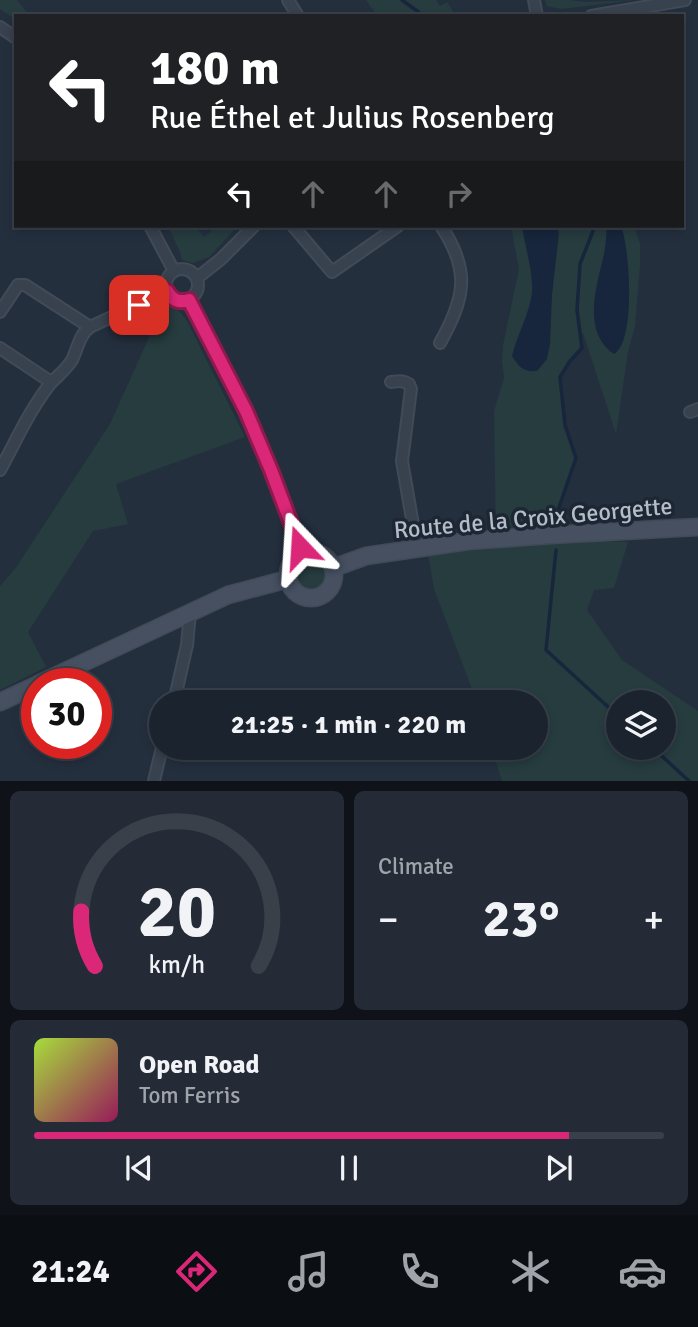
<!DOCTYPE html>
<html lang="en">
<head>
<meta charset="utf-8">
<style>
	:root { --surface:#1b232e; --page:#242b36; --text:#f1f3f6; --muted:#a0a4aa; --line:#39404a; --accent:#db2777 }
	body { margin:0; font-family:Signika,sans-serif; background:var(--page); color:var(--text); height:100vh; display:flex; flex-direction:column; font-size:26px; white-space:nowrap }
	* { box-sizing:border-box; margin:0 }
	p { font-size:23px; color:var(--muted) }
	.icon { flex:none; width:38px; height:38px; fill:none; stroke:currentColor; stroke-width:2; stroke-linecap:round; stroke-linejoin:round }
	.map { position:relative; height:781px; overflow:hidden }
	.drawer { display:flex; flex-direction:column; gap:10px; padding:10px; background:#0f1319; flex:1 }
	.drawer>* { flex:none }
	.banner { position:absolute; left:14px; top:14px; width:670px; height:214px; border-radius:0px; box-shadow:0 4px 10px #0003,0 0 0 2px var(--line); background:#202124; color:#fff; overflow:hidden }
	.buttons { position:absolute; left:606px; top:690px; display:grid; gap:14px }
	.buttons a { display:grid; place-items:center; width:70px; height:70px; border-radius:50%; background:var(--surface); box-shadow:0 4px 10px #0003,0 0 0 2px var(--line); font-size:35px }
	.speed { position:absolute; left:21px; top:668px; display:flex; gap:14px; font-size:35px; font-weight:700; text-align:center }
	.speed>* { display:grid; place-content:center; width:91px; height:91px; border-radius:50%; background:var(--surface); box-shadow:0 4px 10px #0003,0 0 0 2px var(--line); line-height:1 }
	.speed .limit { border:10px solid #d22; background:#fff; color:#111 }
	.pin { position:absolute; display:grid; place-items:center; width:60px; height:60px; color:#fff; margin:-30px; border-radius:14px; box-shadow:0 4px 10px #0006 }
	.me { position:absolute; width:77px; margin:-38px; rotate:340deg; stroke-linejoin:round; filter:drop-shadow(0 0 5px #0008) }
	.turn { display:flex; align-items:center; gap:24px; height:147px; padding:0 21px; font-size:32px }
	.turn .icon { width:91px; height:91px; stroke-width:2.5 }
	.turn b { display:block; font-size:49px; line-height:60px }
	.lanes { display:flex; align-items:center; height:66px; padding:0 21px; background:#0003; justify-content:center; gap:35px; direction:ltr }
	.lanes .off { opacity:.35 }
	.big { font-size:52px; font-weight:700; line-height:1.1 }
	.drawer .widget { flex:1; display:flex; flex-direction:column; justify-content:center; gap:10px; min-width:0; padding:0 24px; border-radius:10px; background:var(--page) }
	.drawer .dial { align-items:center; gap:0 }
	.dial svg { height:182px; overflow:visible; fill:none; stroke:var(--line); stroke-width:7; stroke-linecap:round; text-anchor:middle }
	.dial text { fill:var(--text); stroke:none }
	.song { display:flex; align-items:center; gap:21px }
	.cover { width:84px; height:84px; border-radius:10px; background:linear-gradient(135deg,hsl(80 70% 55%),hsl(330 70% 35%)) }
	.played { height:7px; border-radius:4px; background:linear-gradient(90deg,var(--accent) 85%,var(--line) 85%) }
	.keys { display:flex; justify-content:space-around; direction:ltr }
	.heat { display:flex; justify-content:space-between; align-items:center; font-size:38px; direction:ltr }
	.drawer .tiles { flex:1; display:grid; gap:10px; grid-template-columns:1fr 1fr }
	.widget:last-child { grid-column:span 2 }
	.trip { position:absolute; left:149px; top:690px; width:399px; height:70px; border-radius:35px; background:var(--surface); box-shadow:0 4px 10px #0003,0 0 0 2px var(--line); font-weight:700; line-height:70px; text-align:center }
	.menu { display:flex; height:112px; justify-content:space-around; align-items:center; background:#0b0e12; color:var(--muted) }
	.menu .icon { width:49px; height:49px }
	.menu .active { color:var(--accent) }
	.menu b { font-size:32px; color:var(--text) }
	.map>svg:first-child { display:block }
</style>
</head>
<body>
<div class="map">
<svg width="698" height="781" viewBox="0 0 698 781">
	<rect width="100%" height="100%" fill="#242f3e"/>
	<path fill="#263c3f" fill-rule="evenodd" d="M 0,0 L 17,0 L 30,16 L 16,16 L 16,20 L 0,9 Z
		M 366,0 L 436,0 L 440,6 L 447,2 L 456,16 L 377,16 Z
		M 545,0 L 569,0 L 586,2 L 636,0 L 561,9 L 547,6 Z
		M 168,226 L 195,226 L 204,237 L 217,226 L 238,226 L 209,257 L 193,263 L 182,260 L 180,252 Z
		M 511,226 L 634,226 L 640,244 L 640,266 L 635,326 L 628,352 L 616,434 L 583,333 L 580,334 L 582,348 L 570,361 L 560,377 L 565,425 L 576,458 L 555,519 L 555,534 L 581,540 L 628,542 L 614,588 L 594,590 L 587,610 L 622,660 L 698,711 L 698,781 L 502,781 L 491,747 L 536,747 L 536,702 L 477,702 L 434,589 L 427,547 L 496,539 L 494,411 L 504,378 L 502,361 L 503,345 L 519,269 ZM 618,702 L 663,702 L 663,747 L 618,747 Z
		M 161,303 C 173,304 180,311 187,321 L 245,437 L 116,484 L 128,524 L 93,531 L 28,632 L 46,667 L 0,690 L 0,586 L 15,569 L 110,424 L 150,335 L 141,312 Z
		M293 576a18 18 0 1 1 36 0a18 18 0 1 1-36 0Z"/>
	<path fill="#17263c" d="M 522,226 L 557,226 L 559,233 L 552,295 L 550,344 L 547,359 L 537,371 C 523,372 519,367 512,356 C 517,335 530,313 532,292 C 533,270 525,247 522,226 Z
		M 607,226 L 621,226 C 630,248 636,342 614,354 C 581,331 597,285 604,254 C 606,245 606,235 607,226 Z"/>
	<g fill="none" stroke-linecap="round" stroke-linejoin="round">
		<path stroke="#17263c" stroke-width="3.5" d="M 402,0 L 424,16
			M 555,519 L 576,458 L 565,425 L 560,377 L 570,361 L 582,348 L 577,310 L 580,264 L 593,231 L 592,226
			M 556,550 L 546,650 L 618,716
			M 652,747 L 689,781"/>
		<defs>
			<path id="street" d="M 288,0 L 298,16
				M 534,0 L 537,16
				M 591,16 L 685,0
				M 0,27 L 16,38
				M 150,226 L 174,271
				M 293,226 L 332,272 L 398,226
				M166 285a16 16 0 1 1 32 0a16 16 0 1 1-32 0Z
				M 197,278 L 221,259 L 254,226
				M 189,300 L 246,410 L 271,470 L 302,553
				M 0,312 L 18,285 L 25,285 L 90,327
				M 440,343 C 465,298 471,271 441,226
				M 0,348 L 51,382
				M 391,382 C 399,381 402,380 409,384 L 411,389 L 402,461 L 417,548
				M 690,412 L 698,409
				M 0,470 C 16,441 29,411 50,384 C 57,376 66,370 72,360 C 78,348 79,335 90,327 L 167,291
				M 174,702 L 187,645 L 190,613
				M 154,781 L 162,747"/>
			<path id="secondary" d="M288 575a23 23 0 1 1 46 0a23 23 0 1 1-46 0Z
				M 333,568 L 366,556 L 468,541 L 551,535 L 698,527
				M 38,684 L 228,595 L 288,579
				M 0,702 L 37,685"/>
		</defs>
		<use href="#street" stroke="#414a57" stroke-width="14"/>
		<use href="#secondary" stroke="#414a57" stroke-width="19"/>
		<use href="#street" stroke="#38414e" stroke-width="10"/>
		<use href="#secondary" stroke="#465061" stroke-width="16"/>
	</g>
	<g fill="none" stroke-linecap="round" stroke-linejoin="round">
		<defs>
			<path id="route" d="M 139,305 L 167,291 C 172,300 179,303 189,300 L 246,411 L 271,470 L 300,547"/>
		</defs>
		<use href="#route" stroke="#8e194d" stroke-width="18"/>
		<use href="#route" stroke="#db2777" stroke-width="12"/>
	</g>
	<g text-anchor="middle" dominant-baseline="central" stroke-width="7" stroke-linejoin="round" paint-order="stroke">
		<g font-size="24" fill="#b4bcc9" stroke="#1d2633">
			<text transform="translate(533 518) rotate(-5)">Route de la Croix Georgette</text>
		</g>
	</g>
</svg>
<div class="buttons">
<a><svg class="icon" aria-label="layers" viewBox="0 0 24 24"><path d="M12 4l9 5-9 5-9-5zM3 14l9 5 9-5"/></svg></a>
</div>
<div class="speed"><div class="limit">30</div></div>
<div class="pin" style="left:139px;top:305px;background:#d93025"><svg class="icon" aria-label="arrive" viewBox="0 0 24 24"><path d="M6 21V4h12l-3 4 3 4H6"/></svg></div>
<svg class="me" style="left:300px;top:547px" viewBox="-20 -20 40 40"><path d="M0-17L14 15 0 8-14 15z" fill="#db2777" stroke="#fff" stroke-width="4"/></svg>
<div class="trip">21:25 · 1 min · 220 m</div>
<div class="banner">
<div class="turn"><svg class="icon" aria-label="left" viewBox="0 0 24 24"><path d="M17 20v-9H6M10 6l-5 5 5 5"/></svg><div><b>180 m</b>Rue Éthel et Julius Rosenberg</div></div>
<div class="lanes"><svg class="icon" aria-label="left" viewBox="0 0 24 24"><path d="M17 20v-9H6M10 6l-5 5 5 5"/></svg><svg class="icon off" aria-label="ahead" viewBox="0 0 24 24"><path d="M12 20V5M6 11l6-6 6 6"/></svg><svg class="icon off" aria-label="ahead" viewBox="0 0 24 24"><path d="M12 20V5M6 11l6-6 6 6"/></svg><svg class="icon off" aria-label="right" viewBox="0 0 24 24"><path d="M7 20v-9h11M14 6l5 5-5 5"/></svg></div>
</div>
</div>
<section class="drawer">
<div class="tiles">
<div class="widget dial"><svg viewBox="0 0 100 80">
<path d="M14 69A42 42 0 1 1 86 69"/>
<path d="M14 69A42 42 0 0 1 8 45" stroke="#db2777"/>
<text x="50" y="56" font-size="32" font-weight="700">20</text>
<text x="50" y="72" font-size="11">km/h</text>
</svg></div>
<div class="widget"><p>Climate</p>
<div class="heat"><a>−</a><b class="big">23°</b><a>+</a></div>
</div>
<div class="widget">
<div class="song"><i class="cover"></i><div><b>Open Road</b><p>Tom Ferris</p></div></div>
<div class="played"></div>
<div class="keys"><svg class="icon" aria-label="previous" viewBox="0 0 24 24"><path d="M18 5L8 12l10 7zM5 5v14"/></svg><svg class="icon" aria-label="pause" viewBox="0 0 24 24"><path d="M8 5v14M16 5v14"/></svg><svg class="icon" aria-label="next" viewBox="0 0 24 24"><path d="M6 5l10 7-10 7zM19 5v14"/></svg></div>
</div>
</div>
</section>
<nav class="menu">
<b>21:24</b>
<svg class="icon active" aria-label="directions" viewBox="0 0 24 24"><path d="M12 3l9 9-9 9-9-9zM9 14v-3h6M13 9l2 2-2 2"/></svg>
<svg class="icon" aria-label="music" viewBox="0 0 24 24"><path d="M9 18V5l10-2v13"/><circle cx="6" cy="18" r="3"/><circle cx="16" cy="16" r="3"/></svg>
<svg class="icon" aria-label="phone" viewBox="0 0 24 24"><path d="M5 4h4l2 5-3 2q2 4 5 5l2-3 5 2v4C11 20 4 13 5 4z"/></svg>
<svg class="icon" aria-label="climate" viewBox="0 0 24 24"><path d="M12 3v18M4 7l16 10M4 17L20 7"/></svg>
<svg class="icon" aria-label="car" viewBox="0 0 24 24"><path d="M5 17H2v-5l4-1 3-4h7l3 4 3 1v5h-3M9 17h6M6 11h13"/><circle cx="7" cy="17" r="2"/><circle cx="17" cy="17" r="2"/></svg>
</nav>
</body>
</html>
